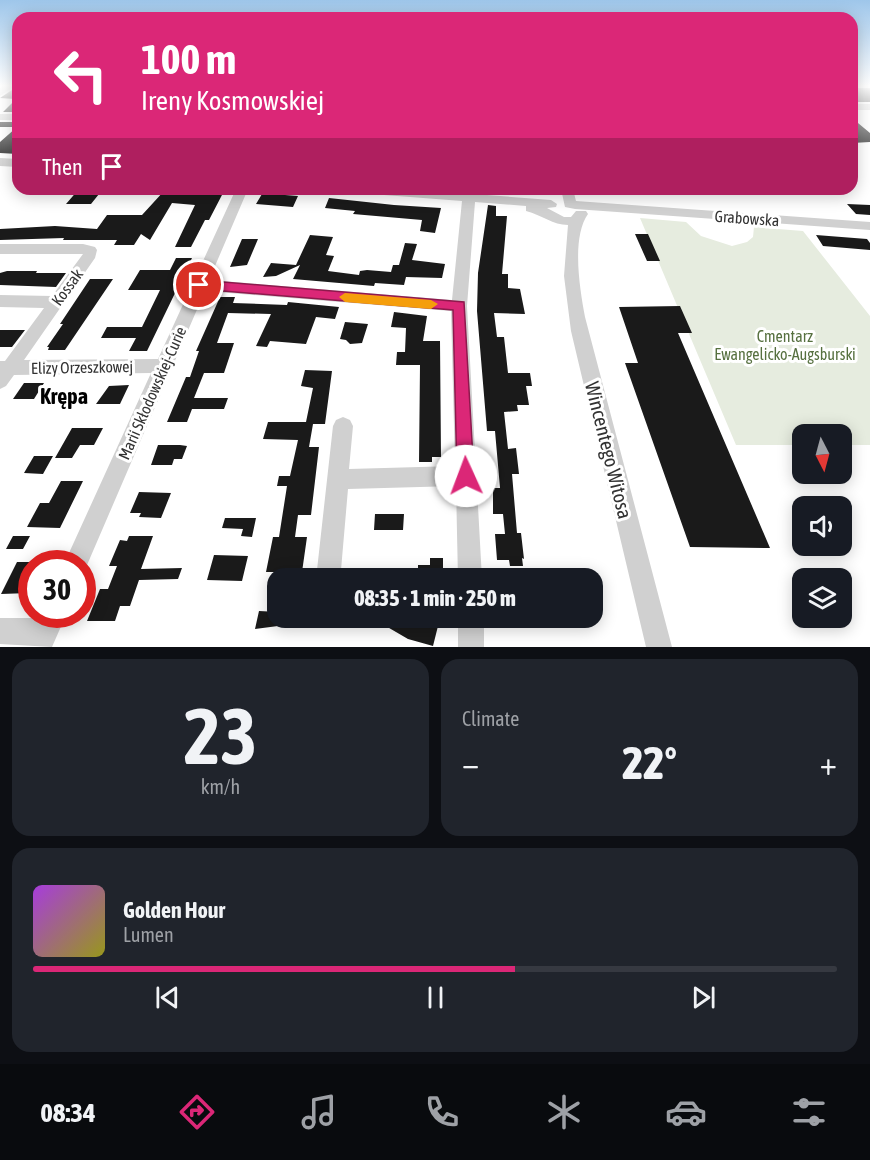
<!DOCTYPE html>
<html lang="en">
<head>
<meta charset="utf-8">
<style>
	:root { --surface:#171b24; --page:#20242c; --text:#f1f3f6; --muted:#9ea1a6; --line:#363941; --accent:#db2777 }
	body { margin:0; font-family:"Asap Condensed",sans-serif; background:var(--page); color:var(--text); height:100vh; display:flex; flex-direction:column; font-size:22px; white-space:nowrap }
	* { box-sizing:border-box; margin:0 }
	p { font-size:20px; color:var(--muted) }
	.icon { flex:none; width:33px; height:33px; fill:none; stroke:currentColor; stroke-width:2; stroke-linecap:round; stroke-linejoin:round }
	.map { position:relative; height:647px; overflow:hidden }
	.side { display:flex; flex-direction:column; gap:12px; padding:12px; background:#0d0f14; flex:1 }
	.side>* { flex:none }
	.banner { position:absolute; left:12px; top:12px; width:846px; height:183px; border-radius:18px; box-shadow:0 3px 15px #0003; background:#db2777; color:#fff; overflow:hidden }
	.needle { width:39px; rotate:174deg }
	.controls { position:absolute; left:792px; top:424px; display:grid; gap:12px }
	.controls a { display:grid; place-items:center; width:60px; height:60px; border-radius:12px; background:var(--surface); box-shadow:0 3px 15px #0003; font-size:30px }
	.speed { position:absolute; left:18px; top:550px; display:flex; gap:12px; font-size:30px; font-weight:700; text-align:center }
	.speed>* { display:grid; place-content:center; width:78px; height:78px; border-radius:50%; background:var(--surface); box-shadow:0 3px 15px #0003; line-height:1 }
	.speed .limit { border:9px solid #d22; background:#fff; color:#111 }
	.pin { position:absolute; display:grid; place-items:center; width:51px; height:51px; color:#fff; margin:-26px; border:3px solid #fff; border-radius:50%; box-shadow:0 2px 6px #0007 }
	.me { position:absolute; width:66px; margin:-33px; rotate:358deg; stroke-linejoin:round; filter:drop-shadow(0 0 4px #0008) }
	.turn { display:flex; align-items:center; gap:21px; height:126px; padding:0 30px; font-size:27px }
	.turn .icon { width:78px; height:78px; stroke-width:2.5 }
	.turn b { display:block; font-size:42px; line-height:51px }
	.then { display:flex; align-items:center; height:57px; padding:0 30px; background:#0003; gap:12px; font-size:22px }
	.big { font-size:45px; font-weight:800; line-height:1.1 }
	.side .widget { flex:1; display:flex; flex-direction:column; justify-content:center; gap:9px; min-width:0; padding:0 21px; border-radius:18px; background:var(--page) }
	.side .dial { align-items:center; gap:0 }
	.dial b { font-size:78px; line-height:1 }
	.song { display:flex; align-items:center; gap:18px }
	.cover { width:72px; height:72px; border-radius:9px; background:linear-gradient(135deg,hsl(280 70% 55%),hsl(60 70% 35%)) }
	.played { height:6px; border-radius:3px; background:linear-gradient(90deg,var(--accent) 60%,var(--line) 60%) }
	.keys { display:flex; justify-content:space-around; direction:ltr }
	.heat { display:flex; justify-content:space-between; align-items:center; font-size:33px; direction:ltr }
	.side .tiles { flex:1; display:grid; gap:12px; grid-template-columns:1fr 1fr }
	.widget:last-child { grid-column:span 2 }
	.trip { position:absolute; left:267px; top:568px; width:336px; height:60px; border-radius:18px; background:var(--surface); box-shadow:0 3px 15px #0003; font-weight:800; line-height:60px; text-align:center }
	.tab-bar { display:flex; height:96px; justify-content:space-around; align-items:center; background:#090b0e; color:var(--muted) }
	.tab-bar .icon { width:42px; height:42px }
	.tab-bar .selected { color:var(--accent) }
	.tab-bar b { font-size:27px; color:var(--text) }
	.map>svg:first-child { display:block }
</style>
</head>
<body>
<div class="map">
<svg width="870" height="647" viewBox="0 0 870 647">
	<rect width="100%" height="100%" fill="#fff"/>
	<path fill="#e6ecdf" d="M 640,218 L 686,222 L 701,236 L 732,246 L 747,242 L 753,237 L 754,227 L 803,231 L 870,316 L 870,445 L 842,445 L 842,435 L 802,435 L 802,445 L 736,445 Z"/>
	<path fill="#1a1a1a" d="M 18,86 L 18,112 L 3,112 L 16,99 L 0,98 Z
		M 852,88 L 870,88 L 870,102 L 852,102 Z
		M 852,118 L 870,133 L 870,142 L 852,143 Z
		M 0,122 L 18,122 L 18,154 L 0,153 L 0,142 L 17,127 L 0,127 Z
		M 79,189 L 103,189 L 91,204 L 66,204 Z
		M 164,191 L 223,193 L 209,220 L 205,220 L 191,247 L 175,247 L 195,205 L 172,203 L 150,240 L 141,234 L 134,245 L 114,245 L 117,240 L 63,240 L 64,238 L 0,240 L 0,229 L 55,226 L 97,229 L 107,215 L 142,215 Z
		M 268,193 L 285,195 L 298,196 L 293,207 L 256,204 L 262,194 Z
		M 329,198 L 394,205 L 441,208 L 435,233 L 420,231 L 422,220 L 353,214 L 355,211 L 325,208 Z
		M 847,204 L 870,205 L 870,215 L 856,214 Z
		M 488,205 L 496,206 L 496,216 L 507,216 L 502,274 L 508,274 L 508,288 L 520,289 L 525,314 L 494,313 L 497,337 L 504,337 L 508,373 L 530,373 L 532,386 L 526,386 L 529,405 L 517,405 L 518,411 L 504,412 L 508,449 L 516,448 L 519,474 L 512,474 L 517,533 L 521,533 L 524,559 L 522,558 L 523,566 L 510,566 L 509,560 L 497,560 L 495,534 L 505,534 L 503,514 L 493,514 L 493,488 L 500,488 L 495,431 L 487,431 L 477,311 L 478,273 Z
		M 635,234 L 648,234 L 660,261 L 647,261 Z
		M 310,235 L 333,237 L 326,255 L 334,256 L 328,271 L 359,275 L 360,271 L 367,270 L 391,272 L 393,265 L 399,265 L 405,243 L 417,244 L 412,260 L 445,264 L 442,278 L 406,277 L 404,285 L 375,283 L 374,286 L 293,279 L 300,265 L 276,276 L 263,277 L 271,263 L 296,265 Z
		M 816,235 L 867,239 L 870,243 L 870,250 L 823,246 Z
		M 242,239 L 258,239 L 247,265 L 230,267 Z
		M 176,258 L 192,258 L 147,351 L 129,351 L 136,338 L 101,338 L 107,327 L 142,327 L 160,290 L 128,290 L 140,270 L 170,270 Z
		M 7,271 L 37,271 L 36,273 L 66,273 L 56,287 L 0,285 L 0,273 Z
		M 90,279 L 113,279 L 65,350 L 48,350 L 49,347 L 47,347 L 63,324 L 60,324 Z
		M 220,297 L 235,297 L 233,303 L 287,305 L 288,302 L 339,307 L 335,319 L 316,317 L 306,344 L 270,341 L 267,347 L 256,346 L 271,314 L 228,313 L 217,343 L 234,343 L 224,373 L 204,373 L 194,398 L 228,398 L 224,409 L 192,409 L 187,422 L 167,422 L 186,377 L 190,377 L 199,351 L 196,351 Z
		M 680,306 L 692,333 L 678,333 L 770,548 L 690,547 L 625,363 L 638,363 L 619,307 Z
		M 394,312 L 427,316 L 423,341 L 440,341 L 441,457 L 432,457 L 432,462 L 419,462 L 420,365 L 396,365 L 397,352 L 405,352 L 406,328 L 391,327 Z
		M 345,322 L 368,324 L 362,343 L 350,344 L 346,340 L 340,339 Z
		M 0,330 L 25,330 L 12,347 L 0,347 Z
		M 305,370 L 332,371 L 325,424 L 313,424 L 309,447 L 319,447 L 311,515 L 298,515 L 295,537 L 307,537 L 302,572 L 266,572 L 273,537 L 279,537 L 287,486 L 277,486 L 279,476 L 290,476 L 298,440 L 263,439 L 268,422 L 306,422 L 313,388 L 301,386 Z
		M 24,383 L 44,383 L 34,399 L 13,399 Z
		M 129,385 L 120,404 L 96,404 L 109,386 Z
		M 72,428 L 103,428 L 94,445 L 80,445 L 72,458 L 55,458 Z
		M 158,445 L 180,445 L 187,446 L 182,459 L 174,459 L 172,465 L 151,465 Z
		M 34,456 L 53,456 L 43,474 L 24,473 Z
		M 61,481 L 83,481 L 60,528 L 27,527 L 40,503 L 49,503 Z
		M 139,492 L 171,493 L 161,518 L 139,517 L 141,513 L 130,513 Z
		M 375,514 L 404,514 L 403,530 L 374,530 Z
		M 225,518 L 256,518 L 252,537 L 241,536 L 243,529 L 222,528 Z
		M 13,536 L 30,536 L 23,549 L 6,549 Z
		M 129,536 L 153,536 L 141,569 L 182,568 L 178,579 L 139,580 L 130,606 L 120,606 L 115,621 L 87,621 L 100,589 L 108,589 L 117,566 L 109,566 L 120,540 L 127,541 Z
		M 214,555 L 248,556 L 242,581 L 207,580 Z
		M 430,558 L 443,558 L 443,579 L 418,579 L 418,565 L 430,565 Z
		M 17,562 L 32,562 L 32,589 L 29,593 L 1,594 Z
		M 259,611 L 278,612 L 278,626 L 255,629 Z
		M 372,618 L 440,618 L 433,646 L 408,639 Z"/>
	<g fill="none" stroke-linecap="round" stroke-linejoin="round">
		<path fill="#d0d0d0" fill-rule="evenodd" d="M 5,85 L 16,85 L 0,96 L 0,88 Z
			M 852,104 L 870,104 L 870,110 L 852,110 Z
			M 0,114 L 18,114 L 18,120 L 0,120 Z
			M 0,158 L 18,159 L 18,167 L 0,166 Z
			M 236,189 L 248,189 L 209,280 L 452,300 L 462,201 L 358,193 L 352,189 L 407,189 L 551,200 L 557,204 L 556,207 L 547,208 L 564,217 L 571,217 L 576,211 L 586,211 L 588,214 C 571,238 580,290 585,317 L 672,647 L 646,647 L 571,331 L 564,276 L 568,225 C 553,225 542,215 526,211 L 526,206 L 475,202 L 467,306 L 482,579 L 458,579 L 456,486 L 348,489 L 341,570 L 336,579 L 321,578 L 317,570 L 333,426 L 336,420 L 343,417 L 350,420 L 353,426 L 349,469 L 455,466 L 451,311 L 205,291 L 84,572 L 82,573 L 82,564 L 64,564 L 151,373 L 14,375 L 6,386 L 0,389 L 0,361 L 5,361 L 44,308 L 0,307 L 0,295 L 52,296 L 83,254 L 0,254 L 0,244 L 83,244 L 95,247 L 97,250 L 95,258 L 24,360 L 158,359 Z
			M 561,189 L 573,189 L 576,201 L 870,222 L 870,230 L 575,209 L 565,207 Z
			M 40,615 L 66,615 L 52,647 L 0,644 L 0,618 L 39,618 Z
			M 458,618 L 484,618 L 484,647 L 458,647 Z"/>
	</g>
	<linearGradient id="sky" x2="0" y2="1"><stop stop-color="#9ec6ea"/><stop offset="0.49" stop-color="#fff"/><stop offset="1" stop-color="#fff" stop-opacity="0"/></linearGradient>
	<rect width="870" height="175" fill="url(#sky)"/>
	<path fill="#db2777" stroke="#8e194d" stroke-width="1.5" d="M 199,280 L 464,302 L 474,476 L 472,482 L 466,485 L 460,482 L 457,476 L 453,310 L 199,289 L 193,285 Z"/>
	<path fill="#f59e0b" d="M 345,293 L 431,300 L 438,304 L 431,309 L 345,302 L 339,297 Z"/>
	<g text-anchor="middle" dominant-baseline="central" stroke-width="6" stroke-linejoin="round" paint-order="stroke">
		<g font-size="16" fill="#333" stroke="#fff">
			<text transform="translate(747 218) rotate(4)">Grabowska</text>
			<text transform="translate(67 287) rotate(-54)">Kossak</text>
			<text transform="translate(82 367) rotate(-1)">Elizy Orzeszkowej</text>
			<text transform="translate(152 393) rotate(-66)">Marii Skłodowskiej-Curie</text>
		</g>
		<g font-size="16" fill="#56703f" stroke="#fff">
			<text x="785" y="336">Cmentarz<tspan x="785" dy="18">Ewangelicko-Augsburski</tspan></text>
		</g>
		<g font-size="20" fill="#333" stroke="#fff">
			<text transform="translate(609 450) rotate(76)">Wincentego Witosa</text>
		</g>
		<g font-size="22" font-weight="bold" fill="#000" stroke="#fff">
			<text x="64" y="396">Krępa</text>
		</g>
	</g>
</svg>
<div class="controls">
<a><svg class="needle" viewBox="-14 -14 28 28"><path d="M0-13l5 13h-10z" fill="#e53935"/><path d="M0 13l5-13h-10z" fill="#9ea1a6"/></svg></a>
<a><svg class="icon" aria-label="sound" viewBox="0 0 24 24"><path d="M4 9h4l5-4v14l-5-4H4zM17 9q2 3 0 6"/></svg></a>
<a><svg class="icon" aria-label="layers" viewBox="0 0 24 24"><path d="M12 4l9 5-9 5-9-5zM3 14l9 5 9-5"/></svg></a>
</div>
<div class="speed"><div class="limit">30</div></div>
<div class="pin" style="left:199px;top:285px;background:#d93025"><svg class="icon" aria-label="arrive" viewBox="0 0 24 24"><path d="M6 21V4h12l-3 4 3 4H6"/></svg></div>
<svg class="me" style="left:466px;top:476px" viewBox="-20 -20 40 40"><circle r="19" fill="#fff"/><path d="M0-13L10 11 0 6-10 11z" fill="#db2777"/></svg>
<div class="trip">08:35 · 1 min · 250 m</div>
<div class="banner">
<div class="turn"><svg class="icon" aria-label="left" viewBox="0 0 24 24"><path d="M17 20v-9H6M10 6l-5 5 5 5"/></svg><div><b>100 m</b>Ireny Kosmowskiej</div></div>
<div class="then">Then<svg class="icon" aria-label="arrive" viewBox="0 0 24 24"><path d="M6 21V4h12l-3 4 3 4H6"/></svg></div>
</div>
</div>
<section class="side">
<div class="tiles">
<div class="widget dial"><b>23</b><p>km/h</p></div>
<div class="widget"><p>Climate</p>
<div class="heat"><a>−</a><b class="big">22°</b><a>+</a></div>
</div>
<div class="widget">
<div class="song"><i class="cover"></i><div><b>Golden Hour</b><p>Lumen</p></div></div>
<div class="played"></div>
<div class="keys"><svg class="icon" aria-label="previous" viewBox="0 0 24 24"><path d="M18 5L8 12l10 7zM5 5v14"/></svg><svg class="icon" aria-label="pause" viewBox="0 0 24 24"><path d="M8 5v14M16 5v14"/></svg><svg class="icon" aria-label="next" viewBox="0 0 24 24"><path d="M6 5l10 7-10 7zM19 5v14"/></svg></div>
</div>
</div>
</section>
<nav class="tab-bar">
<b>08:34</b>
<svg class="icon selected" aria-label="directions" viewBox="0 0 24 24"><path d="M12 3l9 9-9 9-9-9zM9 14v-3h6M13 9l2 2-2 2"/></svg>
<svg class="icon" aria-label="music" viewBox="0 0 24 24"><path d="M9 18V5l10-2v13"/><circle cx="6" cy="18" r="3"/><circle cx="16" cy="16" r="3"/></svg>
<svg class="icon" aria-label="phone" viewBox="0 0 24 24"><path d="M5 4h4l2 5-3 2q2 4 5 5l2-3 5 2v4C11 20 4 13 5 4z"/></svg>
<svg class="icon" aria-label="climate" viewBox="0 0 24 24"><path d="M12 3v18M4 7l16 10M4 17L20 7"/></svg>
<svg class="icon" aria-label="car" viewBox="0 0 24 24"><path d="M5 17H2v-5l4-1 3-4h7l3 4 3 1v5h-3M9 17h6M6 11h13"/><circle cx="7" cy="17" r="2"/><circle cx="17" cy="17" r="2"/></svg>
<svg class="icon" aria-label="filters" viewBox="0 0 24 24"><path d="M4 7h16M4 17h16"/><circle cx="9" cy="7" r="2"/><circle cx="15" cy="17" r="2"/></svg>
</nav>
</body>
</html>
